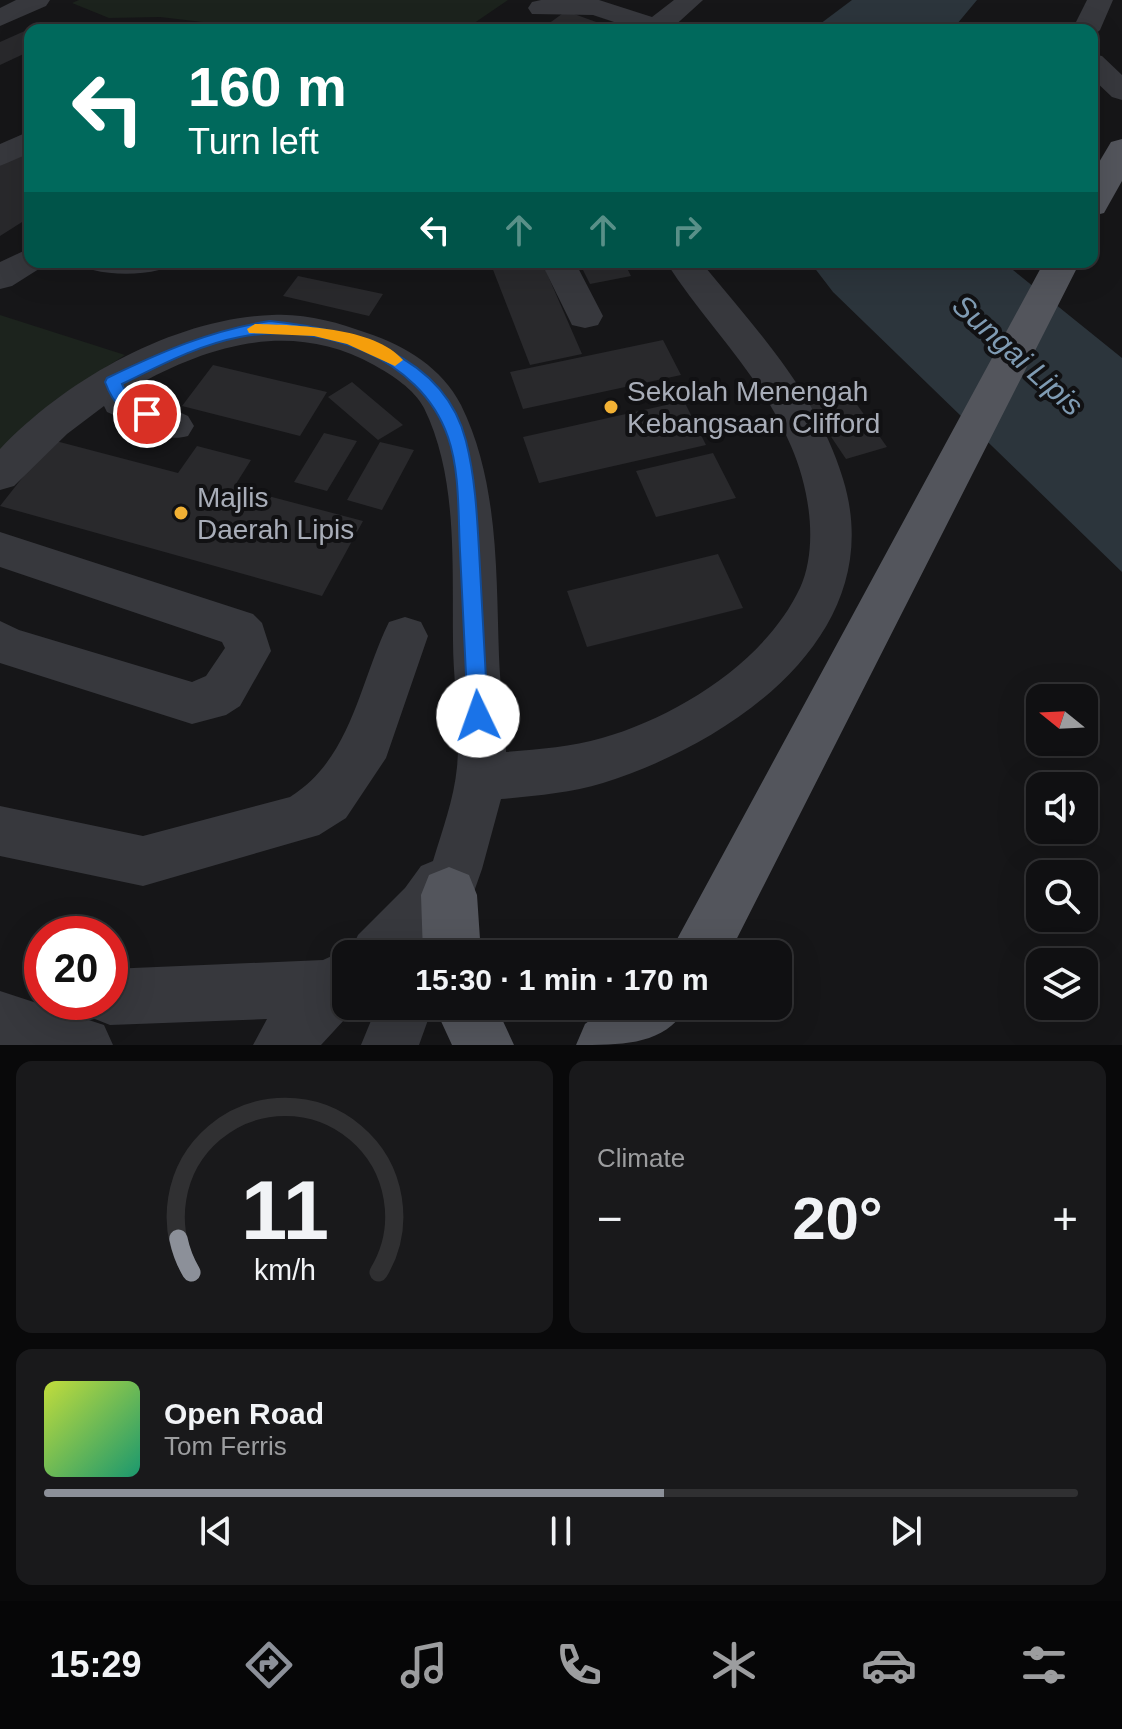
<!DOCTYPE html>
<html lang="en">
<head>
<meta charset="utf-8">
<style>
	:root { --surface:#101012; --page:#19191b; --text:#f1f3f6; --muted:#9c9d9f; --line:#303032; --accent:#8c9099 }
	body { margin:0; font-family:Helvetica,sans-serif; background:var(--page); color:var(--text); height:100vh; display:flex; flex-direction:column; font-size:30px; white-space:nowrap }
	* { box-sizing:border-box; margin:0 }
	p { font-size:26px; color:var(--muted) }
	.icon { flex:none; width:44px; height:44px; fill:none; stroke:currentColor; stroke-width:2; stroke-linecap:round; stroke-linejoin:round }
	.map { position:relative; height:1045px; overflow:hidden }
	.panel { display:flex; flex-direction:column; gap:16px; padding:16px; background:#09090a; flex:1 }
	.panel>* { flex:none }
	.banner { position:absolute; left:24px; top:24px; width:1074px; height:244px; border-radius:16px; box-shadow:0 8px 32px #0002,0 0 0 2px var(--line); background:#00695c; color:#fff; overflow:hidden }
	.needle { width:52px; rotate:288deg }
	.controls { position:absolute; left:1026px; top:684px; display:grid; gap:16px }
	.controls a { display:grid; place-items:center; width:72px; height:72px; border-radius:16px; background:var(--surface); box-shadow:0 8px 32px #0002,0 0 0 2px var(--line); font-size:40px }
	.speed { position:absolute; left:24px; top:916px; display:flex; gap:16px; font-size:40px; font-weight:700; text-align:center }
	.speed>* { display:grid; place-content:center; width:104px; height:104px; border-radius:50%; background:var(--surface); box-shadow:0 8px 32px #0002,0 0 0 2px var(--line); line-height:1 }
	.speed .limit { border:12px solid #d22; background:#fff; color:#111 }
	.pin { position:absolute; display:grid; place-items:center; width:68px; height:68px; color:#fff; margin:-34px; border:4px solid #fff; border-radius:50%; box-shadow:0 2px 8px #0007 }
	.me { position:absolute; width:88px; margin:-44px; rotate:357deg; stroke-linejoin:round; filter:drop-shadow(0 0 6px #0008) }
	.turn { display:flex; align-items:center; gap:28px; height:168px; padding:0 32px; font-size:36px }
	.turn .icon { width:104px; height:104px; stroke-width:2.5 }
	.turn b { display:block; font-size:56px; line-height:68px }
	.lanes { display:flex; align-items:center; height:76px; padding:0 32px; background:#0003; justify-content:center; gap:40px; direction:ltr }
	.lanes .off { opacity:.35 }
	.big { font-size:60px; font-weight:700; line-height:1.1 }
	.panel .tile { flex:1; display:flex; flex-direction:column; justify-content:center; gap:12px; min-width:0; padding:0 28px; border-radius:16px; background:var(--page) }
	.panel .dial { align-items:center; gap:0 }
	.dial svg { height:208px; overflow:visible; fill:none; stroke:var(--line); stroke-width:7; stroke-linecap:round; text-anchor:middle }
	.dial text { fill:var(--text); stroke:none }
	.song { display:flex; align-items:center; gap:24px }
	.cover { width:96px; height:96px; border-radius:12px; background:linear-gradient(135deg,hsl(70 70% 55%),hsl(160 70% 35%)) }
	.played { height:8px; border-radius:4px; background:linear-gradient(90deg,var(--accent) 60%,var(--line) 60%) }
	.keys { display:flex; justify-content:space-around; direction:ltr }
	.heat { display:flex; justify-content:space-between; align-items:center; font-size:44px; direction:ltr }
	.panel .tiles { flex:1; display:grid; gap:16px; grid-template-columns:1fr 1fr }
	.tile:last-child { grid-column:span 2 }
	.trip { position:absolute; left:332px; top:940px; width:460px; height:80px; border-radius:16px; background:var(--surface); box-shadow:0 8px 32px #0002,0 0 0 2px var(--line); font-weight:700; line-height:80px; text-align:center }
	.tab-bar { display:flex; height:128px; justify-content:space-around; align-items:center; background:#060607; color:var(--muted) }
	.tab-bar .icon { width:56px; height:56px }
	.tab-bar .active { color:var(--accent) }
	.tab-bar b { font-size:36px; color:var(--text) }
	.map>svg:first-child { display:block }
</style>
</head>
<body>
<div class="map">
<svg width="1122" height="1045" viewBox="0 0 1122 1045">
	<rect width="100%" height="100%" fill="#161618"/>
	<path fill="#1c231d" d="M 79,0 L 508,0 L 464,30 L 272,30 L 160,17 L 109,18 L 72,3 Z
		M 0,315 L 125,355 L 54,401 L 0,451 Z"/>
	<path fill="#2c353c" d="M 852,0 L 977,0 L 952,30 L 812,30 Z
		M 810,262 L 1003,262 L 1122,358 L 1122,572 L 833,292 Z"/>
	<path fill="#29292c" d="M 566,11 L 618,30 L 540,30 Z
		M 36,26 L 44,30 L 30,30 L 30,51 L 0,65 L 0,42 Z
		M 30,149 L 30,217 L 0,236 L 0,166 Z
		M 490,262 L 542,262 L 582,354 L 530,365 Z
		M 579,262 L 624,262 L 631,276 L 590,284 Z
		M 298,276 L 383,294 L 369,316 L 283,296 Z
		M 663,340 L 681,375 L 523,409 L 510,372 Z
		M 213,365 L 327,392 L 300,436 L 182,406 Z
		M 352,382 L 403,425 L 378,440 L 328,397 Z
		M 841,382 L 887,447 L 846,459 L 801,392 Z
		M 684,401 L 706,445 L 539,483 L 523,437 Z
		M 324,433 L 357,441 L 327,491 L 294,482 Z
		M 52,440 L 178,473 L 197,446 L 251,460 L 234,487 L 363,521 L 322,596 L 0,506 Z
		M 380,442 L 414,450 L 382,510 L 347,500 Z
		M 713,453 L 736,498 L 656,517 L 636,471 Z
		M 718,554 L 743,608 L 587,647 L 567,591 Z"/>
	<g fill="none" stroke-linecap="round" stroke-linejoin="round">
		<path fill="#37383d" fill-rule="evenodd" d="M 16,0 L 50,0 L 46,6 L 0,26 L 0,8 Z
			M 541,0 L 599,0 L 652,17 L 674,0 L 703,0 L 670,30 L 638,30 L 593,15 L 532,14 L 528,8 L 532,2 Z
			M 1087,0 L 1113,0 L 1100,30 L 1092,37 L 1092,30 L 1072,30 Z
			M 1092,54 L 1102,56 L 1122,75 L 1122,100 L 1112,97 L 1092,78 Z
			M 30,131 L 30,153 L 0,166 L 0,144 Z
			M 30,248 L 30,262 L 45,262 L 42,267 L 12,286 L 0,289 L 0,262 Z
			M 88,262 L 164,262 L 159,270 C 139,275 113,275 93,270 Z
			M 541,262 L 575,262 L 603,316 L 598,325 L 585,328 L 572,325 Z
			M 666,262 L 701,262 C 756,329 818,395 843,479 C 891,635 731,743 603,783 C 570,793 535,796 501,799 L 482,869 L 452,954 L 346,954 L 346,1006 L 357,1006 L 321,1045 L 253,1045 L 267,1019 L 110,1025 L 90,1017 L 84,1002 L 110,1002 L 110,969 L 323,960 L 345,950 L 350,952 L 358,935 L 405,888 L 421,866 L 433,861 C 442,831 454,799 457,767 C 461,726 453,682 453,641 C 452,565 458,477 424,408 C 414,389 392,375 374,365 C 293,320 210,344 134,387 L 137,393 L 188,416 L 194,426 L 188,436 C 161,444 132,423 107,412 L 104,406 L 67,434 L 14,486 L 0,490 L 0,449 C 67,379 173,319 272,315 C 304,313 337,322 367,333 C 406,346 442,368 461,405 C 499,482 496,573 499,656 C 500,688 505,720 506,752 C 539,749 571,747 602,738 C 678,716 765,662 800,588 C 819,546 809,487 791,446 C 762,376 706,325 666,262 Z
			M 0,532 L 253,614 L 262,623 L 271,651 L 240,706 L 226,715 L 192,724 L 0,663 L 0,621 L 19,630 L 192,682 L 206,676 L 225,648 L 222,642 L 0,567 Z
			M 405,617 L 421,622 L 428,636 L 386,758 L 346,818 L 319,835 L 143,886 L 0,856 L 0,806 L 143,836 L 290,797 C 352,758 359,683 389,622 Z
			M 0,991 L 104,1025 L 113,1045 L 0,1045 Z
			M 377,1006 L 433,1006 L 419,1045 L 361,1045 Z"/>
		<path fill="#53555c" fill-rule="evenodd" d="M 1122,139 L 1122,181 L 1104,213 L 1092,216 L 1092,174 L 1111,142 Z
			M 1044,262 L 1080,262 L 729,954 L 669,954 Z
			M 449,867 L 469,875 L 477,895 L 481,954 L 423,954 L 421,895 L 429,875 Z
			M 434,1006 L 496,1006 L 514,1045 L 452,1045 Z
			M 609,1006 L 688,1006 C 665,1045 625,1045 576,1045 L 585,1024 Z"/>
	</g>
	<path fill="#1a73e8" stroke="#114b97" stroke-width="2" d="M 270,321 C 348,329 444,353 466,441 C 475,477 477,514 479,550 C 482,605 485,661 488,716 L 485,722 L 471,722 L 468,716 C 465,661 463,606 460,551 C 458,514 460,472 448,437 C 420,356 319,321 240,337 C 198,345 161,365 122,384 L 128,398 L 153,410 L 153,418 C 128,425 112,401 105,382 L 107,378 C 161,352 211,330 270,321 Z"/>
	<path fill="#f59e0b" d="M 255,324 C 296,325 375,327 403,360 L 395,366 L 347,344 L 314,336 L 249,333 L 247,329 Z"/>
	<g fill="#f2b134" stroke="#111113" stroke-width="3">
		<circle cx="611" cy="407" r="8"/>
		<circle cx="181" cy="513" r="8"/>
	</g>
	<g text-anchor="middle" dominant-baseline="central" stroke-width="8" stroke-linejoin="round" paint-order="stroke">
		<g font-size="28" fill="#a8adb8" stroke="#111113" text-anchor="start">
			<text x="627" y="391">Sekolah Menengah<tspan x="627" dy="32">Kebangsaan Clifford</tspan></text>
			<text x="197" y="497">Majlis<tspan x="197" dy="32">Daerah Lipis</tspan></text>
		</g>
		<g font-size="30" font-style="italic" fill="#7f9bb3" stroke="#111113">
			<text transform="translate(1018 355) rotate(42)">Sungai Lipis</text>
		</g>
	</g>
</svg>
<div class="controls">
<a><svg class="needle" viewBox="-14 -14 28 28"><path d="M0-13l5 13h-10z" fill="#e53935"/><path d="M0 13l5-13h-10z" fill="#9c9d9f"/></svg></a>
<a><svg class="icon" aria-label="sound" viewBox="0 0 24 24"><path d="M4 9h4l5-4v14l-5-4H4zM17 9q2 3 0 6"/></svg></a>
<a><svg class="icon" aria-label="search" viewBox="0 0 24 24"><circle cx="10" cy="10" r="6"/><path d="M15 15l6 6"/></svg></a>
<a><svg class="icon" aria-label="layers" viewBox="0 0 24 24"><path d="M12 4l9 5-9 5-9-5zM3 14l9 5 9-5"/></svg></a>
</div>
<div class="speed"><div class="limit">20</div></div>
<div class="pin" style="left:147px;top:414px;background:#d93025"><svg class="icon" aria-label="arrive" viewBox="0 0 24 24"><path d="M6 21V4h12l-3 4 3 4H6"/></svg></div>
<svg class="me" style="left:478px;top:716px" viewBox="-20 -20 40 40"><circle r="19" fill="#fff"/><path d="M0-13L10 11 0 6-10 11z" fill="#1a73e8"/></svg>
<div class="trip">15:30 · 1 min · 170 m</div>
<div class="banner">
<div class="turn"><svg class="icon" aria-label="left" viewBox="0 0 24 24"><path d="M17 20v-9H6M10 6l-5 5 5 5"/></svg><div><b>160 m</b>Turn left</div></div>
<div class="lanes"><svg class="icon" aria-label="left" viewBox="0 0 24 24"><path d="M17 20v-9H6M10 6l-5 5 5 5"/></svg><svg class="icon off" aria-label="ahead" viewBox="0 0 24 24"><path d="M12 20V5M6 11l6-6 6 6"/></svg><svg class="icon off" aria-label="ahead" viewBox="0 0 24 24"><path d="M12 20V5M6 11l6-6 6 6"/></svg><svg class="icon off" aria-label="right" viewBox="0 0 24 24"><path d="M7 20v-9h11M14 6l5 5-5 5"/></svg></div>
</div>
</div>
<section class="panel">
<div class="tiles">
<div class="tile dial"><svg viewBox="0 0 100 80">
<path d="M14 69A42 42 0 1 1 86 69"/>
<path d="M14 69A42 42 0 0 1 9 56" stroke="#8c9099"/>
<text x="50" y="56" font-size="32" font-weight="700">11</text>
<text x="50" y="72" font-size="11">km/h</text>
</svg></div>
<div class="tile"><p>Climate</p>
<div class="heat"><a>−</a><b class="big">20°</b><a>+</a></div>
</div>
<div class="tile">
<div class="song"><i class="cover"></i><div><b>Open Road</b><p>Tom Ferris</p></div></div>
<div class="played"></div>
<div class="keys"><svg class="icon" aria-label="previous" viewBox="0 0 24 24"><path d="M18 5L8 12l10 7zM5 5v14"/></svg><svg class="icon" aria-label="pause" viewBox="0 0 24 24"><path d="M8 5v14M16 5v14"/></svg><svg class="icon" aria-label="next" viewBox="0 0 24 24"><path d="M6 5l10 7-10 7zM19 5v14"/></svg></div>
</div>
</div>
</section>
<nav class="tab-bar">
<b>15:29</b>
<svg class="icon active" aria-label="directions" viewBox="0 0 24 24"><path d="M12 3l9 9-9 9-9-9zM9 14v-3h6M13 9l2 2-2 2"/></svg>
<svg class="icon" aria-label="music" viewBox="0 0 24 24"><path d="M9 18V5l10-2v13"/><circle cx="6" cy="18" r="3"/><circle cx="16" cy="16" r="3"/></svg>
<svg class="icon" aria-label="phone" viewBox="0 0 24 24"><path d="M5 4h4l2 5-3 2q2 4 5 5l2-3 5 2v4C11 20 4 13 5 4z"/></svg>
<svg class="icon" aria-label="climate" viewBox="0 0 24 24"><path d="M12 3v18M4 7l16 10M4 17L20 7"/></svg>
<svg class="icon" aria-label="car" viewBox="0 0 24 24"><path d="M5 17H2v-5l4-1 3-4h7l3 4 3 1v5h-3M9 17h6M6 11h13"/><circle cx="7" cy="17" r="2"/><circle cx="17" cy="17" r="2"/></svg>
<svg class="icon" aria-label="filters" viewBox="0 0 24 24"><path d="M4 7h16M4 17h16"/><circle cx="9" cy="7" r="2"/><circle cx="15" cy="17" r="2"/></svg>
</nav>
</body>
</html>
